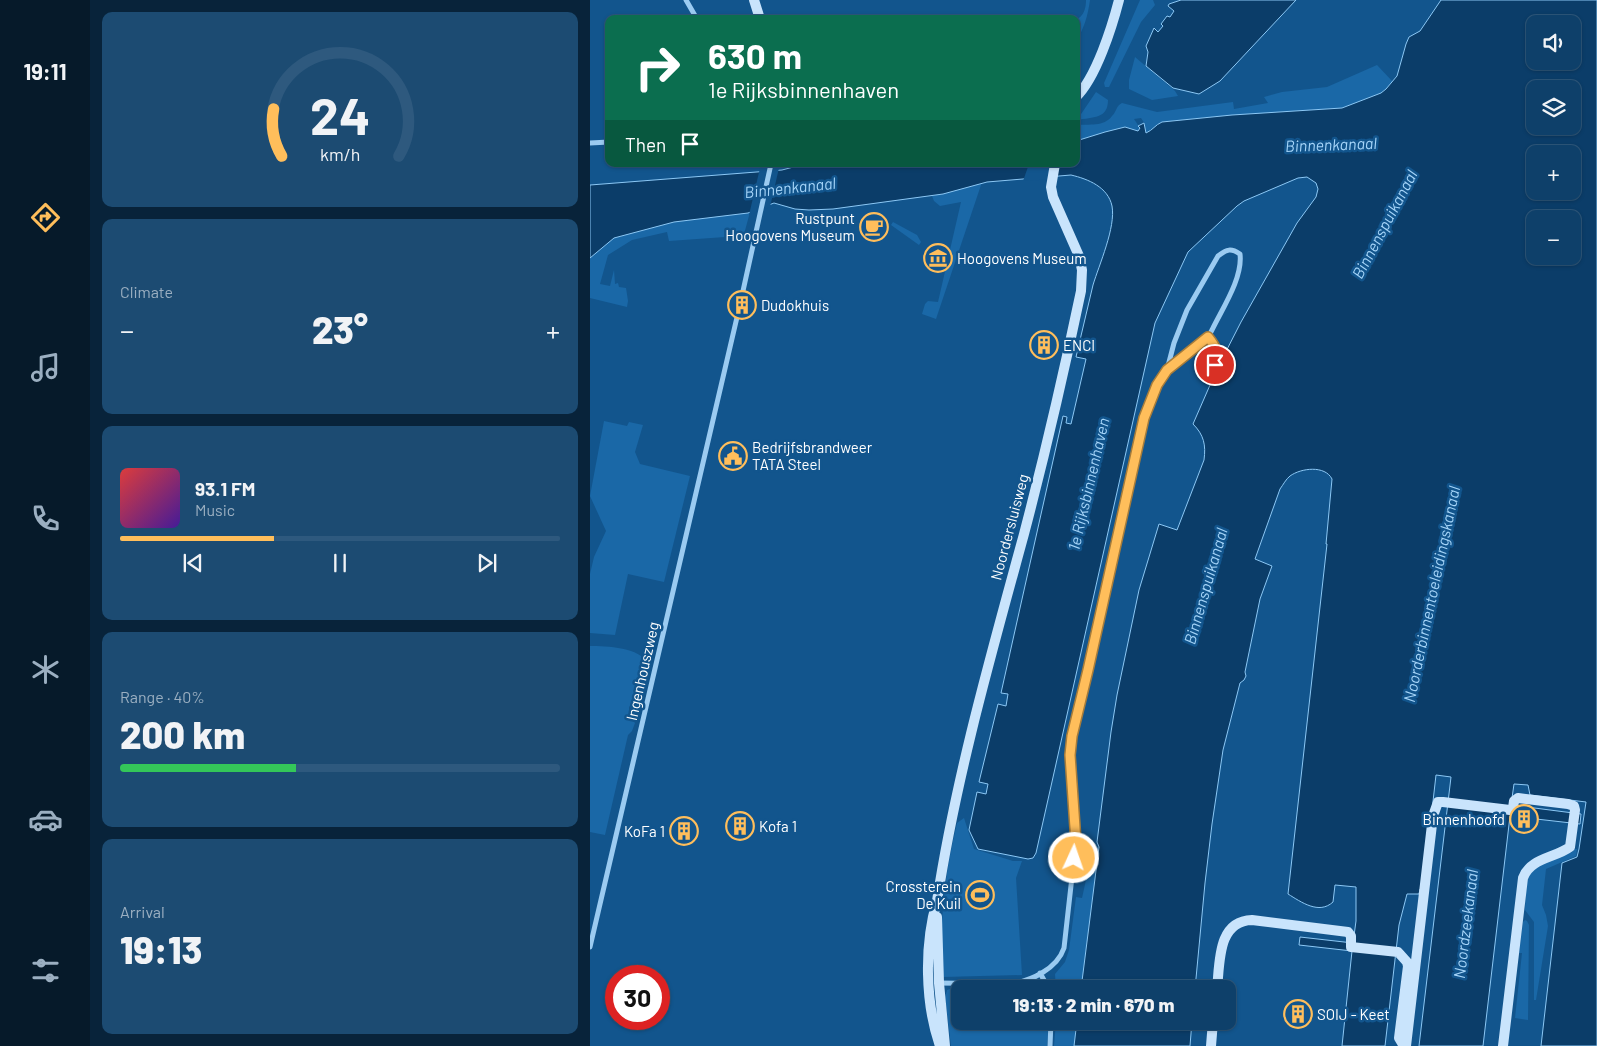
<!DOCTYPE html>
<html lang="en">
<head>
<meta charset="utf-8">
<style>
	:root { --surface:#0e406a; --page:#1c4b72; --text:#f1f3f6; --muted:#9bafc1; --line:#2e597e; --accent:#ffbe5b }
	body { margin:0; font-family:Barlow,sans-serif; background:var(--page); color:var(--text); height:100vh; display:flex; flex-direction:column; font-size:19px; white-space:nowrap }
	* { box-sizing:border-box; margin:0 }
	p { font-size:16px; color:var(--muted) }
	.icon { flex:none; width:28px; height:28px; fill:none; stroke:currentColor; stroke-width:2; stroke-linecap:round; stroke-linejoin:round }
	.map { position:relative; flex:1; overflow:hidden }
	.panel { display:flex; flex-direction:column; gap:12px; padding:12px; background:#08233a; width:500px }
	.panel>* { flex:none }
	.top-card { position:absolute; left:15px; top:15px; width:475px; height:152px; border-radius:10px; box-shadow:0 1px 4px #0004,0 0 0 1px var(--line); background:#0b6e4f; color:#fff; overflow:hidden }
	.tools { position:absolute; left:936px; top:15px; display:grid; gap:10px }
	.tools a { display:grid; place-items:center; width:55px; height:55px; border-radius:10px; background:var(--surface); box-shadow:0 1px 4px #0004,0 0 0 1px var(--line); font-size:25px }
	.speed { position:absolute; left:15px; top:965px; display:flex; gap:10px; font-size:25px; font-weight:700; text-align:center }
	.speed>* { display:grid; place-content:center; width:65px; height:65px; border-radius:50%; background:var(--surface); box-shadow:0 1px 4px #0004,0 0 0 1px var(--line); line-height:1 }
	.speed .limit { border:8px solid #d22; background:#fff; color:#111 }
	.pin { position:absolute; display:grid; place-items:center; width:42px; height:42px; color:#fff; margin:-21px; border:2px solid #fff; border-radius:50%; box-shadow:0 1px 5px #0007 }
	.me { position:absolute; width:55px; margin:-28px; rotate:3deg; stroke-linejoin:round; filter:drop-shadow(0 0 4px #0008) }
	.turn { display:flex; align-items:center; gap:18px; height:105px; padding:0 20px; font-size:22px }
	.turn .icon { width:65px; height:65px; stroke-width:2.5 }
	.turn b { display:block; font-size:35px; line-height:42px }
	.then { display:flex; align-items:center; height:48px; padding:0 20px; background:#0003; gap:10px; font-size:19px }
	.big { font-size:38px; font-weight:800; line-height:1.1 }
	.panel .widget { flex:1; display:flex; flex-direction:column; justify-content:center; gap:8px; min-width:0; padding:0 18px; border-radius:10px; background:var(--page) }
	.panel .dial { align-items:center; gap:0 }
	.dial svg { height:130px; overflow:visible; fill:none; stroke:var(--line); stroke-width:7; stroke-linecap:round; text-anchor:middle }
	.dial text { fill:var(--text); stroke:none }
	.song { display:flex; align-items:center; gap:15px }
	.cover { width:60px; height:60px; border-radius:8px; background:linear-gradient(135deg,hsl(0 70% 55%),hsl(260 70% 35%)) }
	.played { height:5px; border-radius:2px; background:linear-gradient(90deg,var(--accent) 35%,var(--line) 35%) }
	.keys { display:flex; justify-content:space-around; direction:ltr }
	.heat { display:flex; justify-content:space-between; align-items:center; font-size:28px; direction:ltr }
	.charge { height:8px; border-radius:4px; background:linear-gradient(90deg,#34c759 40%,var(--line) 0) }
	.trip { position:absolute; left:361px; top:980px; width:285px; height:50px; border-radius:10px; background:var(--surface); box-shadow:0 1px 4px #0004,0 0 0 1px var(--line); font-weight:800; line-height:50px; text-align:center }
	main { display:flex; flex:1; min-height:0 }
	.menu { display:flex; flex-direction:column; width:90px; justify-content:space-around; align-items:center; background:#061a2a; color:var(--muted) }
	.menu .icon { width:35px; height:35px }
	.menu .selected { color:var(--accent) }
	.menu b { font-size:22px; color:var(--text) }
	.map>svg:first-child { display:block }
</style>
</head>
<body>
<main>
<nav class="menu">
<b>19:11</b>
<svg class="icon selected" aria-label="directions" viewBox="0 0 24 24"><path d="M12 3l9 9-9 9-9-9zM9 14v-3h6M13 9l2 2-2 2"/></svg>
<svg class="icon" aria-label="music" viewBox="0 0 24 24"><path d="M9 18V5l10-2v13"/><circle cx="6" cy="18" r="3"/><circle cx="16" cy="16" r="3"/></svg>
<svg class="icon" aria-label="phone" viewBox="0 0 24 24"><path d="M5 4h4l2 5-3 2q2 4 5 5l2-3 5 2v4C11 20 4 13 5 4z"/></svg>
<svg class="icon" aria-label="climate" viewBox="0 0 24 24"><path d="M12 3v18M4 7l16 10M4 17L20 7"/></svg>
<svg class="icon" aria-label="car" viewBox="0 0 24 24"><path d="M5 17H2v-5l4-1 3-4h7l3 4 3 1v5h-3M9 17h6M6 11h13"/><circle cx="7" cy="17" r="2"/><circle cx="17" cy="17" r="2"/></svg>
<svg class="icon" aria-label="filters" viewBox="0 0 24 24"><path d="M4 7h16M4 17h16"/><circle cx="9" cy="7" r="2"/><circle cx="15" cy="17" r="2"/></svg>
</nav>
<section class="panel">
<div class="widget dial"><svg viewBox="0 0 100 80">
<path d="M14 69A42 42 0 1 1 86 69"/>
<path d="M14 69A42 42 0 0 1 9 40" stroke="#ffbe5b"/>
<text x="50" y="56" font-size="32" font-weight="700">24</text>
<text x="50" y="72" font-size="11">km/h</text>
</svg></div>
<div class="widget"><p>Climate</p>
<div class="heat"><a>−</a><b class="big">23°</b><a>+</a></div>
</div>
<div class="widget">
<div class="song"><i class="cover"></i><div><b>93.1 FM</b><p>Music</p></div></div>
<div class="played"></div>
<div class="keys"><svg class="icon" aria-label="previous" viewBox="0 0 24 24"><path d="M18 5L8 12l10 7zM5 5v14"/></svg><svg class="icon" aria-label="pause" viewBox="0 0 24 24"><path d="M8 5v14M16 5v14"/></svg><svg class="icon" aria-label="next" viewBox="0 0 24 24"><path d="M6 5l10 7-10 7zM19 5v14"/></svg></div>
</div>
<div class="widget"><p>Range · 40%</p><b class="big">200 km</b><div class="charge"></div></div>
<div class="widget"><p>Arrival</p><b class="big">19:13</b></div>
</section>
<div class="map">
<svg width="1007" height="1046" viewBox="0 0 1007 1046">
	<rect width="100%" height="100%" fill="#12558d"/>
	<path fill="#1a68a7" d="M 496,0 L 500,0 C 498,15 494,29 486,41 L 486,20 C 494,16 496,8 496,0 Z
		M 550,0 L 563,0 L 565,5 L 551,22 L 519,87 L 515,87 L 514,83 Z
		M 545,57 L 585,91 L 588,96 L 562,100 L 539,89 L 539,80 Z
		M 787,65 L 803,82 L 791,93 L 752,108 L 682,114 L 642,115 L 572,122 C 565,125 563,130 555,133 L 555,124 L 551,118 L 544,119 L 550,128 L 548,131 L 535,127 L 515,132 L 486,141 L 486,125 C 499,124 514,127 522,116 C 527,111 526,106 532,103 L 567,112 L 643,102 L 644,109 L 678,103 L 674,97 L 692,92 L 737,87 Z
		M 506,92 L 518,100 C 518,119 503,117 487,120 Z
		M 392,182 L 346,319 L 332,314 L 335,304 L 338,301 L 348,302 L 371,202 L 350,206 L 344,201 L 342,196 Z
		M 160,212 L 153,238 L 149,236 L 79,241 L 77,232 L 42,240 L 18,255 L 10,284 L 20,286 L 24,270 L 25,284 L 28,283 L 29,287 L 36,288 L 38,301 L 37,307 L 0,298 L 0,258 L 24,238 L 84,222 Z
		M 303,222 L 327,235 L 331,242 L 329,245 L 301,225 Z
		M 14,421 L 37,426 L 39,422 L 53,425 L 45,452 L 50,464 L 100,476 L 74,582 L 38,574 L 25,635 L 0,633 L 0,574 L 4,557 L 16,531 L 0,496 Z
		M 0,646 C 16,646 51,647 59,665 L 51,692 L 39,707 L 39,712 L 45,723 L 42,731 L 38,735 L 15,835 L 0,832 Z
		M 374,818 L 384,849 L 423,861 L 432,861 L 426,878 L 432,975 L 353,977 C 349,922 354,877 367,823 Z
		M 509,847 L 491,989 L 466,989 L 465,974 L 475,962 L 479,950 L 486,897 L 492,898 L 503,848 Z
		M 985,849 L 987,849 L 986,856 L 956,869 L 952,905 L 956,915 L 958,926 L 946,1000 L 944,1000 L 944,922 L 935,910 C 936,899 935,879 942,871 C 949,862 971,856 982,852 Z
		M 935,920 L 937,921 L 939,925 L 938,1020 L 925,1018 L 932,953 L 929,953 L 933,922 Z
		M 450,980 L 457,989 L 370,989 L 370,1021 L 459,1021 L 457,1046 L 361,1046 L 355,997 L 357,990 L 363,988 L 426,987 Z
		M 466,1021 L 487,1021 L 484,1046 L 464,1046 Z"/>
	<path fill="#0b3d69" stroke="#8cc8f5" fill-rule="evenodd" d="M 591,0 L 706,0 L 630,81 L 609,94 L 583,88 L 556,66 L 558,52 L 556,46 L 564,28 L 568,32 L 573,26 L 571,24 L 577,16 L 580,17 L 584,11 L 578,6 L 579,4 Z
		M 851,0 L 1007,0 L 1007,1046 L 951,1046 L 972,863 L 987,857 L 989,849 L 996,802 L 940,795 L 938,785 L 924,784 L 921,805 L 991,814 L 990,824 L 920,816 L 893,1046 L 829,1046 L 861,777 L 846,775 L 833,889 L 830,889 L 829,894 L 817,894 L 809,925 L 795,1046 L 752,1046 L 762,951 L 709,945 L 710,937 L 763,943 L 766,921 L 766,887 L 745,885 L 743,902 C 729,915 711,902 698,894 L 737,544 L 736,544 L 742,479 C 735,465 711,468 700,476 C 696,479 693,485 690,489 L 665,559 L 682,566 L 670,599 L 655,672 L 656,676 L 654,680 L 650,683 L 633,750 L 622,824 L 615,883 L 605,989 L 491,989 L 509,847 L 507,842 L 521,732 L 527,695 L 549,590 L 569,524 L 587,530 L 614,460 C 616,445 614,435 603,424 L 627,369 L 651,322 L 707,223 L 726,197 L 728,189 L 726,183 L 717,177 L 708,178 L 654,201 L 647,206 L 598,252 L 565,323 L 446,853 L 443,858 L 438,859 L 388,849 L 379,830 L 387,792 L 396,794 L 398,784 L 389,782 L 408,704 L 416,706 L 418,694 L 411,693 L 473,416 L 477,417 L 476,423 L 481,424 L 496,359 L 486,357 C 492,333 497,309 503,285 C 509,265 526,227 522,206 C 518,187 498,179 481,175 L 397,182 L 353,194 L 243,209 L 219,210 L 205,209 L 184,203 L 158,213 L 84,222 L 24,238 L 0,258 L 0,185 L 192,170 L 215,164 L 486,164 L 486,141 L 515,132 L 535,127 L 548,131 L 550,128 L 548,126 L 554,123 L 556,133 C 563,130 565,125 572,122 L 642,115 L 752,108 L 791,93 L 796,89 L 807,76 L 816,44 L 819,37 L 830,31 ZM 945,24 L 982,24 L 982,61 L 945,61 ZM 945,89 L 982,89 L 982,126 L 945,126 ZM 945,154 L 982,154 L 982,191 L 945,191 ZM 945,219 L 982,219 L 982,256 L 945,256 Z
		M 487,1021 L 602,1021 L 600,1046 L 484,1046 Z"/>
	<path fill="#12558d" d="M 439,164 L 469,164 L 466,179 L 433,181 Z
		M 170,168 L 189,168 L 180,207 L 159,215 Z"/>
	<g fill="none" stroke-linecap="round" stroke-linejoin="round">
		<path stroke="#366e9e" stroke-width="5" stroke-dasharray="5 2.5" stroke-linecap="butt" d="M 148,313 L 151,300"/>
		<path stroke="#9bcbf1" stroke-width="5" d="M 96,0 L 107,19
			M 0,143 L 19,142
			M 151,300 L 181,164
			M 618,337 C 631,352 628,358 620,375
			M 0,947 L 148,313
			M 450,973 L 459,989
			M 349,983 L 420,984 C 441,981 467,969 474,948 L 486,841 L 480,755 L 482,736 L 498,670 L 554,418 L 567,385 L 577,370 L 584,343 L 597,310 L 628,256 C 637,249 641,248 650,254 C 653,278 632,309 622,330 L 618,337 L 577,370
			M 460,1046 L 461,1021"/>
		<path stroke="#c9e4fc" stroke-width="10" d="M 164,0 L 170,19
			M 486,97 C 506,78 522,27 529,0
			M 347,917 L 349,983 L 355,1046
			M 627,989 C 630,963 627,921 662,920 L 758,932 L 761,936 L 761,947 L 808,952 L 817,962 L 818,966 L 809,1038 L 812,1043 L 816,1045
			M 350,1046 C 335,1003 334,945 347,901 C 366,777 401,655 434,534 C 455,454 474,372 491,291 L 492,270 L 489,256 L 463,197 L 461,187 L 465,164
			M 621,1046 L 623,1021
			M 816,1046 L 843,816 L 848,802 L 853,802 L 920,810 L 923,808 L 924,801 L 928,798 L 978,804 L 984,806 L 985,810 L 980,847 C 965,858 940,858 933,878 L 913,1046"/>
	</g>
	<g fill="none" stroke-linecap="round" stroke-linejoin="round">
		<defs>
			<path id="route" d="M 484,858 L 486,842 L 480,755 L 482,736 L 498,670 L 554,418 L 567,385 L 577,370 L 618,337 C 626,347 629,353 625,365"/>
		</defs>
		<use href="#route" stroke="#a67c3b" stroke-width="12"/>
		<use href="#route" stroke="#ffbe5b" stroke-width="9"/>
	</g>
	<defs>
		<symbol id="cafe-ring" viewBox="-11 -11 22 22"><circle r="9.5" fill="#12558d" stroke="#ffbe5b" stroke-width="1.5"/><path d="M-5.5-4.5H6V0H3Q3 3.5 0 3.5H-2.5Q-5.5 3.5-5.5 0ZM3-3.2v2h1.7v-2ZM-6 4.5H4V6H-6Z" fill="#ffbe5b"/></symbol>
		<symbol id="museum-ring" viewBox="-11 -11 22 22"><circle r="9.5" fill="#12558d" stroke="#ffbe5b" stroke-width="1.5"/><path d="M0-6L6-3V-2H-6V-3ZM-5-1h2V3h-2ZM-1-1h2V3h-2ZM3-1h2V3H3ZM-6 4H6V6H-6Z" fill="#ffbe5b"/></symbol>
		<symbol id="building-ring" viewBox="-11 -11 22 22"><circle r="9.5" fill="#12558d" stroke="#ffbe5b" stroke-width="1.5"/><path d="M-4-6H4V6H1V3H-1V6H-4ZM-2.5-4.3h1.7v1.8h-1.7ZM.8-4.3h1.7v1.8H.8ZM-2.5-1h1.7V.8h-1.7ZM.8-1h1.7V.8H.8Z" fill="#ffbe5b"/></symbol>
		<symbol id="civic-ring" viewBox="-11 -11 22 22"><circle r="9.5" fill="#12558d" stroke="#ffbe5b" stroke-width="1.5"/><path d="M-.6-6.5H3V-4.5H.6V-3L4-1V1h2V6H-6V1h2V-1L-.6-3ZM-1.2 2.5V6h2.4V2.5Z" fill="#ffbe5b"/></symbol>
		<symbol id="stadium-ring" viewBox="-11 -11 22 22"><circle r="9.5" fill="#12558d" stroke="#ffbe5b" stroke-width="1.5"/><path d="M0-5a6.5 5 0 1 0 0 10a6.5 5 0 1 0 0-10ZM-3.5-1.8h7v3.6h-7Z" fill="#ffbe5b"/></symbol>
	</defs>
	<g fill-rule="evenodd">
		<use href="#cafe-ring" x="268" y="211" width="32" height="32"/>
		<use href="#museum-ring" x="332" y="242" width="32" height="32"/>
		<use href="#building-ring" x="136" y="289" width="32" height="32"/>
		<use href="#building-ring" x="438" y="329" width="32" height="32"/>
		<use href="#civic-ring" x="127" y="440" width="32" height="32"/>
		<use href="#building-ring" x="918" y="803" width="32" height="32"/>
		<use href="#building-ring" x="134" y="810" width="32" height="32"/>
		<use href="#building-ring" x="78" y="815" width="32" height="32"/>
		<use href="#stadium-ring" x="374" y="879" width="32" height="32"/>
		<use href="#building-ring" x="692" y="998" width="32" height="32"/>
	</g>
	<g text-anchor="middle" dominant-baseline="central" stroke-width="5" stroke-linejoin="round" paint-order="stroke">
		<g font-size="15" fill="#fff" stroke="#12558d" text-anchor="start">
			<text x="265" y="218" text-anchor="end">Rustpunt<tspan x="265" dy="17">Hoogovens Museum</tspan></text>
			<text x="367" y="258">Hoogovens Museum</text>
			<text x="171" y="305">Dudokhuis</text>
			<text x="473" y="345">ENCI</text>
			<text x="162" y="447">Bedrijfsbrandweer<tspan x="162" dy="17">TATA Steel</tspan></text>
			<text x="915" y="819" text-anchor="end">Binnenhoofd</text>
			<text x="169" y="826">Kofa 1</text>
			<text x="75" y="831" text-anchor="end">KoFa 1</text>
			<text x="371" y="886" text-anchor="end">Crossterein<tspan x="371" dy="17">De Kuil</tspan></text>
			<text x="727" y="1014">SOIJ - Keet</text>
		</g>
		<g font-size="15" fill="#fff" stroke="#12558d">
			<text transform="translate(419 527) rotate(-75)">Noordersluisweg</text>
			<text transform="translate(52 671) rotate(-77)">Ingenhouszweg</text>
		</g>
		<g font-size="16" font-style="italic" fill="#a6d5f9" stroke="#12558d">
			<text transform="translate(741 144) rotate(-2)">Binnenkanaal</text>
			<text transform="translate(200 187) rotate(-6)">Binnenkanaal</text>
			<text transform="translate(794 224) rotate(-62)">Binnenspuikanaal</text>
			<text transform="translate(498 484) rotate(-77)">1e Rijksbinnenhaven</text>
			<text transform="translate(615 586) rotate(-74)">Binnenspuikanaal</text>
			<text transform="translate(841 594) rotate(-78)">Noorderbinnentoeleidingskanaal</text>
			<text transform="translate(875 924) rotate(-83)">Noordzeekanaal</text>
		</g>
	</g>
</svg>
<div class="tools">
<a><svg class="icon" aria-label="sound" viewBox="0 0 24 24"><path d="M4 9h4l5-4v14l-5-4H4zM17 9q2 3 0 6"/></svg></a>
<a><svg class="icon" aria-label="layers" viewBox="0 0 24 24"><path d="M12 4l9 5-9 5-9-5zM3 14l9 5 9-5"/></svg></a>
<a>+</a>
<a>−</a>
</div>
<div class="speed"><div class="limit">30</div></div>
<div class="pin" style="left:625px;top:365px;background:#d93025"><svg class="icon" aria-label="arrive" viewBox="0 0 24 24"><path d="M6 21V4h12l-3 4 3 4H6"/></svg></div>
<svg class="me" style="left:484px;top:858px" viewBox="-20 -20 40 40"><circle r="17" fill="#ffbe5b" stroke="#fff" stroke-width="3"/><path d="M0-11L8 9 0 5-8 9z" fill="#fff"/></svg>
<div class="trip">19:13 · 2 min · 670 m</div>
<div class="top-card">
<div class="turn"><svg class="icon" aria-label="right" viewBox="0 0 24 24"><path d="M7 20v-9h11M14 6l5 5-5 5"/></svg><div><b>630 m</b>1e Rijksbinnenhaven</div></div>
<div class="then">Then<svg class="icon" aria-label="arrive" viewBox="0 0 24 24"><path d="M6 21V4h12l-3 4 3 4H6"/></svg></div>
</div>
</div>
</main>
</body>
</html>
